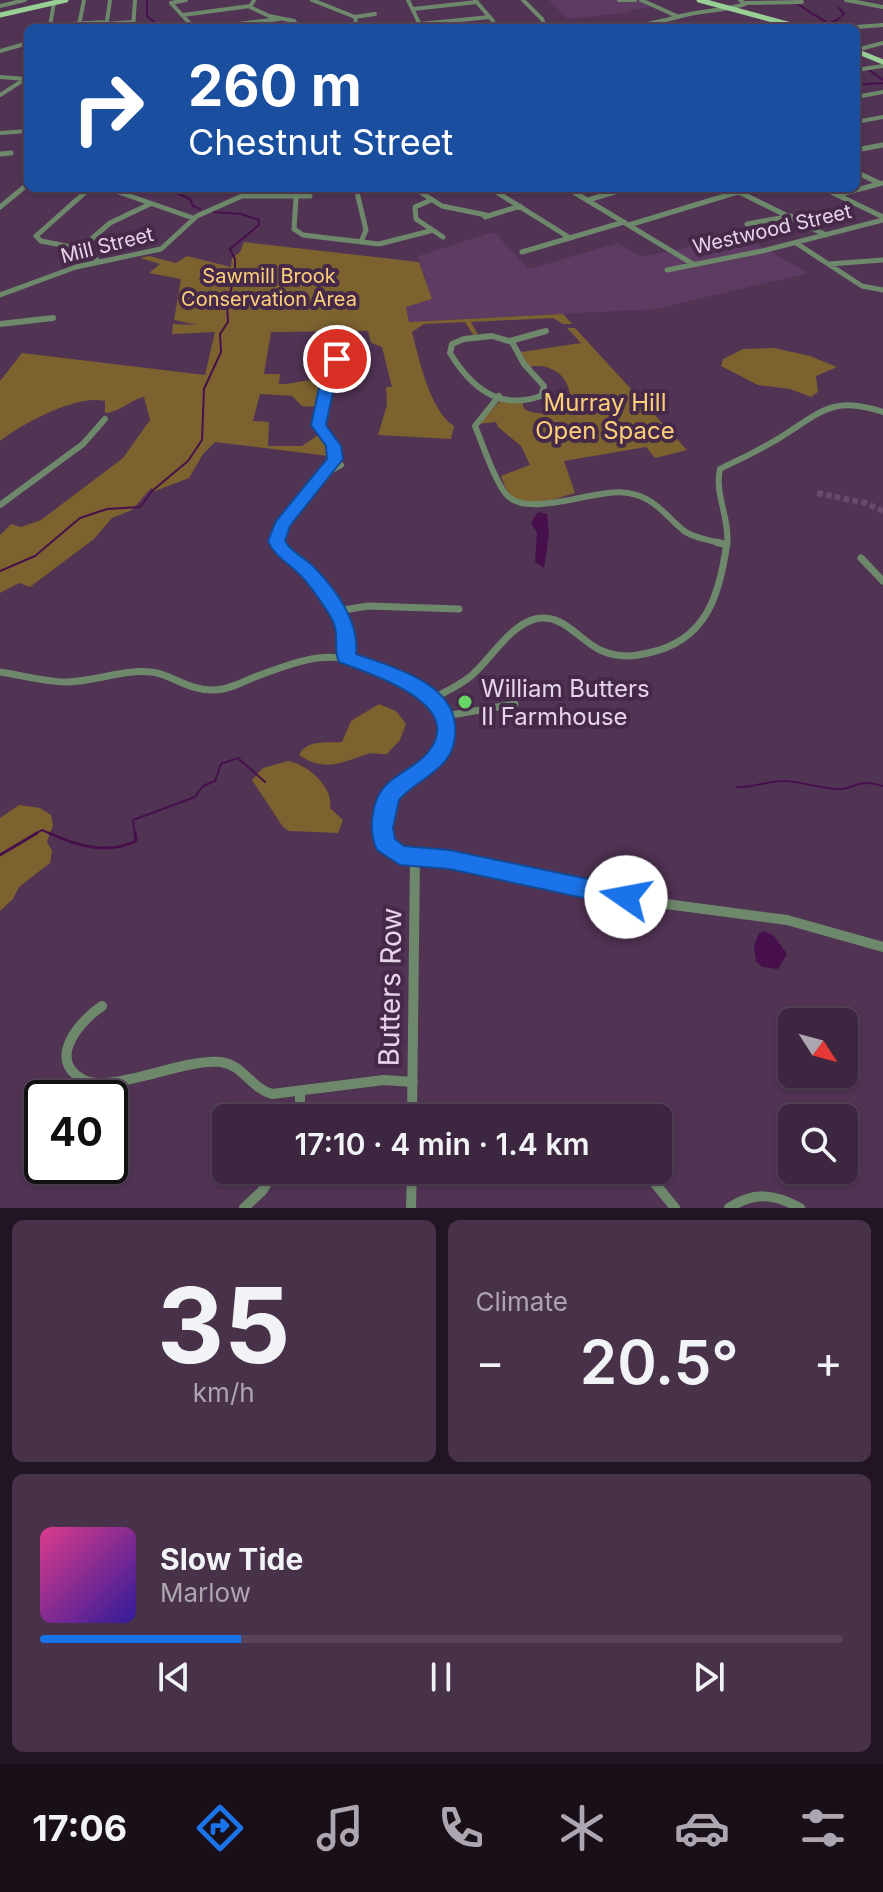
<!DOCTYPE html>
<html lang="en">
<head>
<meta charset="utf-8">
<style>
	:root { --surface:#3d263f; --page:#48324a; --text:#f1f3f6; --muted:#ada5b0; --line:#564359; --accent:#1a73e8 }
	body { margin:0; font-family:Inter,sans-serif; background:var(--page); color:var(--text); height:100vh; display:flex; flex-direction:column; font-size:30px; white-space:nowrap }
	* { box-sizing:border-box; margin:0 }
	p { font-size:26px; color:var(--muted) }
	.icon { flex:none; width:44px; height:44px; fill:none; stroke:currentColor; stroke-width:2; stroke-linecap:round; stroke-linejoin:round }
	.map { position:relative; height:1208px; overflow:hidden }
	.drawer { display:flex; flex-direction:column; gap:12px; padding:12px; background:#221523; flex:1 }
	.drawer>* { flex:none }
	.hud { position:absolute; left:24px; top:24px; width:836px; height:168px; border-radius:12px; box-shadow:0 2px 6px #0004,0 0 0 2px var(--line); background:#1a4fa0; color:#fff; overflow:hidden }
	.needle { width:52px; rotate:126deg }
	.controls { position:absolute; left:778px; top:1008px; display:grid; gap:16px }
	.controls a { display:grid; place-items:center; width:80px; height:80px; border-radius:12px; background:var(--surface); box-shadow:0 2px 6px #0004,0 0 0 2px var(--line); font-size:40px }
	.speed { position:absolute; left:24px; top:1080px; display:flex; gap:16px; font-size:40px; font-weight:700; text-align:center }
	.speed>* { display:grid; place-content:center; width:104px; height:104px; border-radius:50%; background:var(--surface); box-shadow:0 2px 6px #0004,0 0 0 2px var(--line); line-height:1 }
	.speed .limit { border:4px solid #111; border-radius:12px; background:#fff; color:#111 }
	.pin { position:absolute; display:grid; place-items:center; width:68px; height:68px; color:#fff; margin:-34px; border:4px solid #fff; border-radius:50%; box-shadow:0 2px 8px #0007 }
	.me { position:absolute; width:88px; margin:-44px; rotate:282deg; stroke-linejoin:round; filter:drop-shadow(0 0 6px #0008) }
	.turn { display:flex; align-items:center; gap:28px; height:168px; padding:0 32px; font-size:36px }
	.turn .icon { width:104px; height:104px; stroke-width:2.5 }
	.turn b { display:block; font-size:56px; line-height:68px }
	.big { font-size:60px; font-weight:600; line-height:1.1 }
	.drawer .card { flex:1; display:flex; flex-direction:column; justify-content:center; gap:12px; min-width:0; padding:0 28px; border-radius:12px; background:var(--page) }
	.drawer .dial { align-items:center; gap:0 }
	.dial b { font-size:104px; line-height:1 }
	.song { display:flex; align-items:center; gap:24px }
	.cover { width:96px; height:96px; border-radius:12px; background:linear-gradient(135deg,hsl(330 70% 55%),hsl(250 70% 35%)) }
	.played { height:8px; border-radius:4px; background:linear-gradient(90deg,var(--accent) 25%,var(--line) 25%) }
	.keys { display:flex; justify-content:space-around; direction:ltr }
	.heat { display:flex; justify-content:space-between; align-items:center; font-size:44px; direction:ltr }
	.drawer .tiles { flex:1; display:grid; gap:12px; grid-template-columns:1fr 1fr }
	.card:last-child { grid-column:span 2 }
	.trip { position:absolute; left:212px; top:1104px; width:460px; height:80px; border-radius:12px; background:var(--surface); box-shadow:0 2px 6px #0004,0 0 0 2px var(--line); font-weight:600; line-height:80px; text-align:center }
	.dock { display:flex; height:128px; justify-content:space-around; align-items:center; background:#180f19; color:var(--muted) }
	.dock .icon { width:56px; height:56px }
	.dock .current { color:var(--accent) }
	.dock b { font-size:36px; color:var(--text) }
	.map>svg:first-child { display:block }
</style>
</head>
<body>
<div class="map">
<svg width="883" height="1208" viewBox="0 0 883 1208">
	<rect width="100%" height="100%" fill="#513354"/>
	<path fill="#5e3b62" d="M 549,0 L 638,0 L 650,7 L 630,10 L 632,12 L 568,19 Z
		M 494,232 L 529,269 L 618,243 L 641,257 L 742,235 L 808,273 L 656,309 L 409,322 L 406,307 L 432,299 L 418,256 Z"/>
	<path fill="#7b622f" d="M 244,242 L 419,262 L 432,299 L 406,307 L 409,322 L 563,314 L 572,324 L 563,324 L 553,318 L 471,322 L 478,335 L 474,336 L 465,322 L 424,324 L 412,332 C 419,359 430,411 454,426 L 451,439 L 378,435 L 387,405 L 386,387 L 392,387 L 382,347 L 371,343 L 368,331 L 271,332 L 264,374 L 280,374 L 279,384 C 295,384 307,378 323,381 L 317,407 L 302,406 L 292,396 L 260,394 L 253,421 L 269,422 L 268,446 L 302,446 L 318,435 L 329,447 L 328,456 L 215,442 L 203,454 L 189,478 L 155,491 L 151,488 L 132,510 L 112,518 L 94,539 L 30,587 L 19,583 L 0,593 L 0,535 L 11,524 L 21,527 L 41,520 L 123,458 L 150,420 L 144,397 C 130,400 118,413 105,413 L 105,401 C 77,394 23,423 0,441 L 0,381 L 22,353 L 205,375 L 215,332 L 172,334 L 173,324 L 197,325 L 174,320 L 181,279 L 149,273 L 160,264 L 140,258 L 149,256 L 176,263 L 187,256 L 231,267 L 232,258 L 240,252 Z
		M 567,328 L 575,328 L 687,450 L 655,458 L 646,447 L 564,461 L 575,493 C 557,498 525,511 509,494 C 506,490 503,481 501,476 L 530,465 L 521,446 L 498,427 L 496,422 L 478,424 L 501,400 L 522,401 L 524,409 C 543,418 552,411 570,402 C 572,378 552,362 529,367 L 521,352 L 581,343 Z
		M 774,348 L 810,356 L 837,367 L 816,376 L 818,392 L 811,397 L 790,389 L 758,385 L 721,366 L 723,359 L 743,349 Z
		M 379,704 L 396,711 L 406,724 L 400,740 L 387,754 C 381,755 373,752 367,754 C 343,762 325,773 299,755 C 307,739 327,743 342,742 L 351,721 Z
		M 288,761 C 307,764 334,787 330,808 L 343,820 L 338,833 L 289,831 L 283,827 L 252,780 L 263,768 Z
		M 19,805 L 40,808 L 51,815 L 53,825 L 47,842 L 52,851 L 50,863 L 19,887 L 13,899 L 0,911 L 0,818 Z"/>
	<path fill="#47104d" d="M 538,512 L 547,514 L 549,534 L 544,568 L 535,562 L 537,533 L 531,523 Z
		M 765,931 L 774,936 L 787,954 L 778,969 L 762,967 L 756,961 L 754,946 L 759,933 Z"/>
	<g fill="none" stroke-linecap="round" stroke-linejoin="round">
		<path stroke="#47104d" stroke-width="2" d="M 147,0 L 147,16 L 161,28
			M 798,4 L 814,15
			M 839,8 L 844,14 L 842,16
			M 815,15 L 835,28
			M 829,24 L 840,18
			M 869,70 L 883,80
			M 856,85 L 883,83
			M 167,188 L 190,199 L 193,206 L 200,209
			M 0,571 L 35,556 L 80,518 L 107,509 L 140,507 L 152,491 L 188,461 L 202,440 L 204,389 L 221,352 L 220,334 L 228,322 L 227,304 L 235,275 L 235,259 L 230,249 L 259,225 L 259,220 L 241,214 L 213,212
			M 737,787 C 755,788 768,780 786,781 C 803,782 819,788 836,789 C 857,791 852,777 883,786
			M 33,835 L 42,830 L 53,835
			M 135,835 L 133,820 L 195,797 L 203,786 L 215,781 L 221,764 L 238,758 L 265,782"/>
		<path stroke="#47104d" stroke-width="3" d="M 49,833 C 77,846 107,855 136,841 L 135,833
			M 0,855 L 37,833"/>
		<path stroke="#674b6a" stroke-width="6" stroke-dasharray="6 3" stroke-linecap="butt" d="M 817,493 L 865,503 L 883,511"/>
		<path stroke="#6e886c" stroke-width="4" d="M 186,0 L 171,3 L 194,28
			M 254,0 L 250,7 L 269,16 L 294,21 L 299,28
			M 312,0 L 355,17 L 356,23 L 347,28
			M 408,0 L 421,27
			M 475,0 L 493,21 L 495,28
			M 523,0 L 542,19 L 545,28
			M 619,0 L 635,0
			M 641,0 L 679,17
			M 846,0 L 883,7
			M 745,3 L 802,2
			M 0,6 L 25,0
			M 413,9 L 477,2
			M 183,15 L 250,6
			M 355,17 L 375,14
			M 106,24 L 133,22
			M 420,24 L 490,17
			M 51,25 L 106,22
			M 79,25 L 84,0
			M 50,26 L 54,3
			M 856,27 L 883,25
			M 106,28 L 110,0
			M 133,28 L 135,0
			M 207,28 L 279,19
			M 618,28 C 640,26 660,22 681,16 C 702,10 724,11 745,4 L 740,0
			M 856,50 L 883,43
			M 0,51 L 28,43
			M 856,70 L 883,66
			M 0,77 L 26,79
			M 0,95 L 25,79
			M 856,97 L 883,92
			M 856,122 L 883,117
			M 0,133 L 28,131"/>
		<path stroke="#6e886c" stroke-width="5" d="M 856,150 L 883,145
			M 0,154 L 11,153
			M 856,172 L 879,183
			M 90,188 L 36,236 L 41,241 L 86,250 L 99,262
			M 107,188 L 193,218
			M 229,188 L 249,193
			M 356,188 L 366,230 L 361,242
			M 414,188 L 442,206 L 486,215
			M 490,188 L 570,238
			M 567,188 L 693,264
			M 823,188 L 883,217
			M 739,192 L 826,235
			M 837,195 L 883,183
			M 244,196 L 310,196
			M 296,198 L 294,229 L 303,235 L 379,244 L 430,231
			M 431,200 L 415,207 L 416,219 L 443,237
			M 588,200 L 628,188
			M 0,207 L 28,184
			M 485,217 L 520,206
			M 747,224 L 791,216
			M 629,225 L 751,188
			M 796,243 L 862,286 L 883,290
			M 81,248 L 110,223 L 150,204
			M 522,252 L 624,222
			M 829,264 L 883,260
			M 667,270 L 762,251 L 883,220
			M 0,295 L 76,267 L 161,249 L 197,216 L 242,196 L 253,188"/>
		<path stroke="#6e886c" stroke-width="6" d="M 0,324 L 53,318
			M 492,336 L 512,342 L 524,364 L 544,386 L 541,396 C 498,411 471,387 450,353 L 452,344 L 464,339 Z
			M 510,341 L 546,331
			M327.5 362a4.5 4.5 0 1 1 9 0a4.5 4.5 0 1 1-9 0Z
			M 499,396 L 475,426 C 483,445 493,477 505,493 C 526,521 596,487 628,493 C 654,497 664,514 683,530 C 692,538 711,540 723,544
			M 328,469 L 334,451 L 319,425 L 332,365
			M 0,505 L 83,444 L 105,419
			M 277,544 C 277,518 318,476 341,465
			M 727,544 C 730,518 714,493 720,469 C 740,459 762,449 781,437 C 821,412 833,395 883,412"/>
		<path stroke="#6e886c" stroke-width="7" d="M 276,542 C 282,552 291,556 299,563 C 327,586 351,620 346,657
			M 716,542 L 727,545
			M 861,558 L 883,581
			M 337,611 L 368,606 L 459,609
			M 0,672 C 21,675 45,682 66,682 C 94,682 123,669 151,672 C 172,674 185,690 214,690 C 229,690 246,680 260,675 C 332,648 341,652 409,685 C 426,694 444,700 446,722 C 451,771 409,768 390,794 C 382,805 382,822 382,835
			M 434,698 C 447,691 460,685 471,676 C 491,659 509,626 535,619 C 562,612 579,640 600,650 C 615,657 633,657 648,653 C 707,641 720,594 727,542
			M 445,716 L 515,704"/>
		<path stroke="#6e886c" stroke-width="10" d="M 382,833 L 394,853 L 449,859 L 651,902 L 787,920 L 883,947
			M 102,1006 C 81,1020 46,1059 82,1079 C 111,1095 182,1058 221,1062 C 243,1065 251,1088 272,1094 L 384,1080 L 413,1082
			M 300,1092 L 300,1118
			M 412,1118 L 415,857
			M 644,1170 L 675,1208
			M 244,1208 L 262,1191 L 275,1170
			M 411,1208 L 412,1170
			M 729,1208 C 754,1191 775,1194 800,1208"/>
		<path stroke="#98cf95" stroke-width="5" d="M 699,0 L 802,28
			M 0,15 L 66,0
			M 856,51 L 883,62"/>
	</g>
	<path fill="#1a73e8" stroke="#114b97" stroke-width="2" d="M 337,355 L 342,356 L 344,364 L 338,368 L 326,425 L 341,446 L 343,459 L 290,526 L 285,541 C 291,552 304,557 313,566 C 335,588 360,622 356,654 C 390,666 452,682 455,725 C 456,737 454,750 446,760 C 433,777 412,784 399,800 L 393,828 L 395,839 L 404,846 L 449,850 L 626,887 L 634,890 L 638,897 L 634,904 L 626,907 L 449,869 L 400,865 L 377,850 C 368,832 371,801 385,786 C 398,772 417,767 429,751 C 466,703 370,674 339,662 C 332,648 342,634 329,614 C 320,600 310,584 298,573 C 287,562 274,556 268,541 L 276,521 L 327,459 L 326,446 L 311,425 L 324,365 Z"/>
	<circle fill="#67d466" stroke="#462949" stroke-width="3" cx="465" cy="702" r="8"/>
	<g text-anchor="middle" dominant-baseline="central" stroke-width="8" stroke-linejoin="round" paint-order="stroke">
		<g font-size="20" fill="#e6d4e8" stroke="#462949">
			<text transform="translate(772 229) rotate(-13)">Westwood Street</text>
			<text transform="translate(107 245) rotate(-14)">Mill Street</text>
		</g>
		<g font-size="20" fill="#fcd079" stroke="#462949">
			<text x="269" y="276">Sawmill Brook<tspan x="269" dy="23">Conservation Area</tspan></text>
		</g>
		<g font-size="24" fill="#fcd079" stroke="#462949">
			<text x="605" y="402">Murray Hill<tspan x="605" dy="28">Open Space</tspan></text>
		</g>
		<g font-size="24" fill="#e6d4e8" stroke="#462949" text-anchor="start">
			<text x="481" y="688">William Butters<tspan x="481" dy="28">II Farmhouse</tspan></text>
		</g>
		<g font-size="28" fill="#e6d4e8" stroke="#462949">
			<text transform="translate(390 987) rotate(-89)">Butters Row</text>
		</g>
	</g>
</svg>
<div class="controls">
<a><svg class="needle" viewBox="-14 -14 28 28"><path d="M0-13l5 13h-10z" fill="#e53935"/><path d="M0 13l5-13h-10z" fill="#ada5b0"/></svg></a>
<a><svg class="icon" aria-label="search" viewBox="0 0 24 24"><circle cx="10" cy="10" r="6"/><path d="M15 15l6 6"/></svg></a>
</div>
<div class="speed"><div class="limit">40</div></div>
<div class="pin" style="left:337px;top:359px;background:#d93025"><svg class="icon" aria-label="arrive" viewBox="0 0 24 24"><path d="M6 21V4h12l-3 4 3 4H6"/></svg></div>
<svg class="me" style="left:626px;top:897px" viewBox="-20 -20 40 40"><circle r="19" fill="#fff"/><path d="M0-13L10 11 0 6-10 11z" fill="#1a73e8"/></svg>
<div class="trip">17:10 · 4 min · 1.4 km</div>
<div class="hud">
<div class="turn"><svg class="icon" aria-label="right" viewBox="0 0 24 24"><path d="M7 20v-9h11M14 6l5 5-5 5"/></svg><div><b>260 m</b>Chestnut Street</div></div>
</div>
</div>
<section class="drawer">
<div class="tiles">
<div class="card dial"><b>35</b><p>km/h</p></div>
<div class="card"><p>Climate</p>
<div class="heat"><a>−</a><b class="big">20.5°</b><a>+</a></div>
</div>
<div class="card">
<div class="song"><i class="cover"></i><div><b>Slow Tide</b><p>Marlow</p></div></div>
<div class="played"></div>
<div class="keys"><svg class="icon" aria-label="previous" viewBox="0 0 24 24"><path d="M18 5L8 12l10 7zM5 5v14"/></svg><svg class="icon" aria-label="pause" viewBox="0 0 24 24"><path d="M8 5v14M16 5v14"/></svg><svg class="icon" aria-label="next" viewBox="0 0 24 24"><path d="M6 5l10 7-10 7zM19 5v14"/></svg></div>
</div>
</div>
</section>
<nav class="dock">
<b>17:06</b>
<svg class="icon current" aria-label="directions" viewBox="0 0 24 24"><path d="M12 3l9 9-9 9-9-9zM9 14v-3h6M13 9l2 2-2 2"/></svg>
<svg class="icon" aria-label="music" viewBox="0 0 24 24"><path d="M9 18V5l10-2v13"/><circle cx="6" cy="18" r="3"/><circle cx="16" cy="16" r="3"/></svg>
<svg class="icon" aria-label="phone" viewBox="0 0 24 24"><path d="M5 4h4l2 5-3 2q2 4 5 5l2-3 5 2v4C11 20 4 13 5 4z"/></svg>
<svg class="icon" aria-label="climate" viewBox="0 0 24 24"><path d="M12 3v18M4 7l16 10M4 17L20 7"/></svg>
<svg class="icon" aria-label="car" viewBox="0 0 24 24"><path d="M5 17H2v-5l4-1 3-4h7l3 4 3 1v5h-3M9 17h6M6 11h13"/><circle cx="7" cy="17" r="2"/><circle cx="17" cy="17" r="2"/></svg>
<svg class="icon" aria-label="filters" viewBox="0 0 24 24"><path d="M4 7h16M4 17h16"/><circle cx="9" cy="7" r="2"/><circle cx="15" cy="17" r="2"/></svg>
</nav>
</body>
</html>
